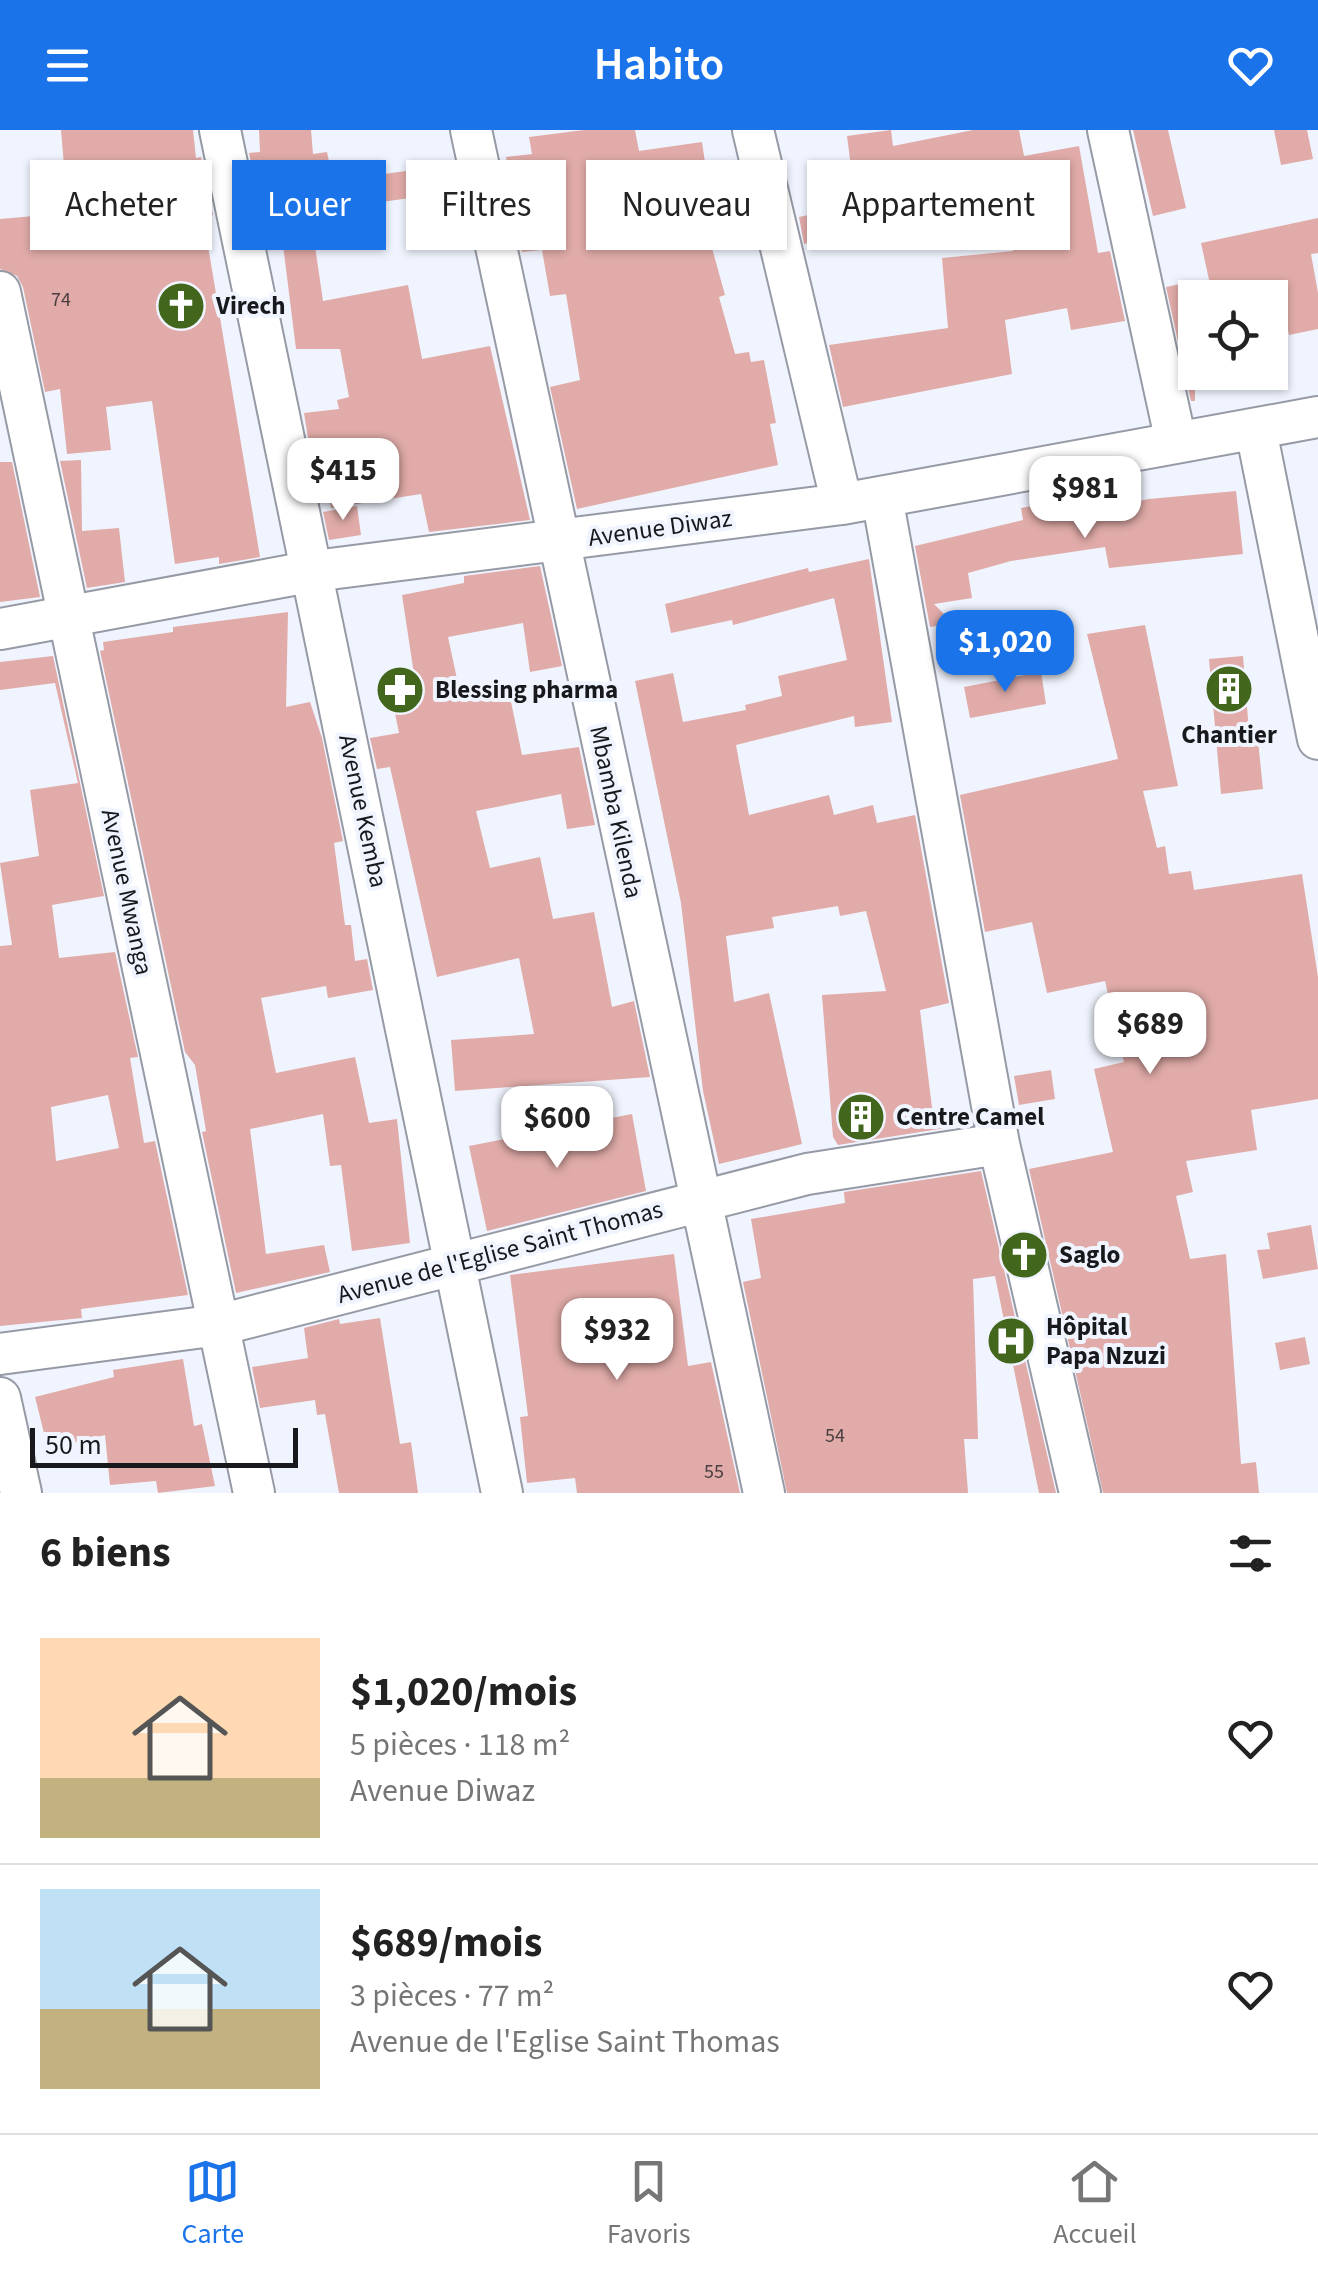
<!DOCTYPE html>
<html lang="fr">
<head>
<meta charset="utf-8">
<style>
	:root { --surface:#fff; --page:#f2f2f2; --text:#222; --muted:#767676; --line:#e0e0e0; --accent:#1a73e8 }
	body { margin:0; font-family:"Source Sans 3",sans-serif; background:var(--page); color:var(--text); height:100vh; display:flex; flex-direction:column; font-size:38px; white-space:nowrap }
	* { box-sizing:border-box; margin:0 }
	p { font-size:32px; color:var(--muted) }
	.icon { flex:none; width:55px; height:55px; fill:none; stroke:currentColor; stroke-width:2; stroke-linecap:round; stroke-linejoin:round }
	.map { position:relative; height:1363px; overflow:hidden }
	.drawer { display:flex; flex-direction:column; background:var(--surface); flex:1 }
	.drawer>* { flex:none }
	.top-card { position:absolute; left:30px; top:30px; width:1260px; height:90px; display:flex; gap:20px }
	.controls { position:absolute; left:1178px; top:150px; display:grid; gap:20px }
	.controls a { display:grid; place-items:center; width:110px; height:110px; border-radius:0px; background:var(--surface); box-shadow:0 2px 8px #0004; font-size:50px }
	.scale { position:absolute; left:30px; bottom:25px; width:268px; box-sizing:border-box; padding-left:10px; border:5px solid #18191d; border-top:0; font-size:28px; line-height:35px; white-space:nowrap; color:#18191d; -webkit-text-stroke:8px #f0f4fe; paint-order:stroke }
	.price { position:absolute; translate:-50% -85px; padding:0 22px; border-radius:20px; background:#fff; color:#222; font-size:32px; line-height:65px; filter:drop-shadow(0 2px 5px #0008) }
	.price::after { content:''; position:absolute; left:50%; top:60px; width:30px; height:22px; margin-left:-15px; background:inherit; clip-path:polygon(0 0,100% 0,50% 100%) }
	.price.selected { background:var(--accent); color:#fff }
	ul { padding:0; list-style:none }
	li { display:flex; align-items:center; gap:30px; height:250px; padding:0 40px }
	li+li { border-top:2px solid var(--line) }
	li span { display:grid; place-items:center; flex:none; width:280px; height:200px; border-radius:0px; color:#555 }
	li>.icon { margin-inline-start:auto }
	span .icon { width:120px; height:120px; fill:#fffc; stroke-width:1 }
	li b { font-size:42px }
	h2 { display:flex; justify-content:space-between; align-items:center; height:120px; padding:0 40px; font-size:42px }
	.chip { padding:0 35px; border-radius:0px; background:var(--surface); box-shadow:0 2px 8px #0004; font-size:35px; line-height:90px }
	.chip.selected { background:var(--accent); color:#fff }
	header { display:flex; justify-content:space-between; align-items:center; height:130px; padding:0 40px; background:var(--accent); color:#fff; font-size:45px; font-weight:600 }
	.tabs { display:flex; justify-content:space-around; align-items:center; height:140px; border-top:2px solid var(--line); background:var(--surface); font-size:28px; color:var(--muted) }
	.tabs a { display:grid; justify-items:center; gap:5px }
	.tabs .selected { color:var(--accent) }
	.map>svg:first-child { display:block }
	.building { fill:#e0aba8; fill-rule:evenodd }
	.lines { fill:none; stroke-linecap:round; stroke-linejoin:round }
	.minor-casing { stroke:#969aa4; stroke-width:44 }
	.minor { stroke:#fff; stroke-width:40 }
	.labels { text-anchor:middle; dominant-baseline:central; stroke-width:8; stroke-linejoin:round; paint-order:stroke }
	.number-label { font-size:20px; fill:#4a3e40 }
	.poi-label { font-size:25px; font-weight:bold; fill:#18191d; stroke:#f0f4fe; text-anchor:start }
	.street-label { font-size:25px; fill:#18191d; stroke:#f0f4fe }
</style>
</head>
<body>
<header><svg class="icon" aria-label="menu" viewBox="0 0 24 24"><path d="M4 6h16M4 12h16M4 18h16"/></svg>Habito<svg class="icon" aria-label="heart" viewBox="0 0 24 24"><path d="M12 20l-8-8c-3-5 5-10 8-4 3-6 11-1 8 4z"/></svg></header>
<div class="map">
<svg width="1318" height="1363" viewBox="0 0 1318 1363">
	<rect width="100%" height="100%" fill="#f0f4fe"/>
	<path class="building" d="M61,0H193L196,28L201,27L213,85L203,86L260,427L219,434V427L175,434L152,271L106,277L111,320L67,324L60,259L45,262L23,157L17,146L0,139V89L68,83Z
		M259,0H311L313,24L327,22L333,51L450,35L453,62L310,82L323,171L408,155L422,229L490,216L530,390L429,402L421,364L331,378L322,312L309,314L304,283L339,279L337,270L349,267L340,219H296L281,99L275,100L272,79L261,80L249,23L260,22Z
		M584,0H635L639,21L702,12L713,87L704,89L725,165L719,167L735,224L749,222L751,232L764,230L776,293L770,294L778,335L577,379L550,257L580,250L566,164L550,166L542,120L522,122L506,27L532,24L529,7Z
		M891,0L893,16L973,0H1019L1024,26L1079,16L1098,123L1110,121L1125,191L1071,200L1067,178L1005,190L1012,244L843,277L829,215L948,198L942,128L1013,121L1004,63L919,72L916,51L854,60L847,6Z
		M1133,0H1168L1186,78L1153,86Z
		M1274,0H1307L1313,29L1281,35Z
		M890,67L895,92L804,114L799,87Z
		M1318,88V123L1311,124L1318,163V199L1289,205L1282,168H1213L1201,113Z
		M1195,151V271H1191L1166,157Z
		M81,330L82,401L119,398L125,452L87,458L60,331Z
		M0,332H12L40,467L0,472Z
		M1236,361L1243,424L1109,438L1105,417L1011,431L968,443L972,468L934,474L953,493L930,497L915,416L1023,390L1021,378L1051,373L1053,388L1149,369Z
		M357,376L361,405L329,410L323,382Z
		M869,429L892,592L855,597L854,586L736,615L749,685L829,665L834,685L873,675L877,693L915,685L949,873L920,880L934,994L970,988L971,994L838,1015L833,1007L822,865L886,861L866,781L840,786L838,776L772,787L774,798L726,806L734,872L769,863L802,1014L719,1034L703,961L681,773L635,551L673,543L683,592L746,580L745,575L782,566L778,546L847,530L834,468L733,495L732,490L671,503L665,474L808,438L809,442Z
		M540,436L562,536L530,542L523,493L448,507L462,572L509,562L522,625L579,617L595,695L567,699L561,664L476,681L490,738L540,727L553,789L594,782L612,877L634,871L650,947L455,961L451,910L534,904L519,828L437,847L390,637L377,639L370,608L399,603L388,549L414,544L402,465L464,453V446Z
		M288,482L286,577L310,572L322,608L343,711L334,713L345,795H351L355,831L367,829L373,860L328,868L326,856L261,868L276,943L355,927L369,993L397,989L410,1113L352,1121L341,1035L330,1036L323,984L250,999L266,1124L324,1115L330,1142L236,1163L202,1002L206,1001L195,935L185,922L100,521L104,520L103,512L173,502V497Z
		M1145,495L1178,656L1143,661L1157,718L1165,716L1169,744L1191,741L1194,760L1302,744L1318,847V969L1251,980L1257,1020L1186,1031L1193,1062L1176,1066L1190,1129L1226,1124L1241,1334L1256,1332L1259,1363H1103L1029,1039L1113,1022L1094,939L1124,932L1105,851L1047,863L1032,792L985,802L960,665L1118,629L1087,504Z
		M53,526L104,766L52,775L59,828L115,822L138,927L130,928L144,1013L155,1011L188,1165L81,1179L82,1188L0,1196V816L12,815L0,733L39,726L30,660L78,653L55,553L0,560V532ZM108,965L119,1018L56,1031L51,977Z
		M1243,526L1249,602L1257,601L1263,659L1221,664L1209,529Z
		M1041,542L1046,574L970,588L964,557Z
		M1051,940L1055,969L1019,975L1014,946Z
		M632,984L646,1061L487,1101L469,1016Z
		M981,1041L1056,1363H1039L995,1146L973,1149L978,1309H964L968,1363H787L743,1152L761,1148L751,1089L845,1073L844,1062Z
		M1311,1095L1318,1139L1263,1149L1257,1120L1270,1119L1267,1103Z
		M674,1124L688,1236L711,1232L740,1363H577L575,1348L527,1353L520,1287L528,1286L510,1145Z
		M380,1188L400,1314L411,1312L418,1363H339L325,1284L317,1285L315,1270L260,1278L252,1237L308,1228L304,1198L339,1189L340,1194Z
		M1305,1207L1310,1234L1280,1240L1275,1213Z
		M183,1229L194,1296L202,1294L215,1356L158,1363L156,1351L110,1355L105,1305L48,1319L35,1267L114,1247L113,1240Z"/>
	<g class="lines">
		<g class="minor-casing">
			<path id="minor" d="M220,0L502,1363
				M471,0L764,1363
				M753,0L842,374
				M1108,0L1176,312
				M0,162L254,1363
				M1256,300L1318,609
				M882,367L999,1014L1080,1363
				M0,499L314,441L842,374L1318,287
				M0,1224L219,1195L807,1044L999,1014
				M0,1268L21,1363"/>
		</g>
		<use href="#minor" class="minor"/>
	</g>
	<defs>
		<g id="church-disc" transform="scale(2.5)"><circle r="9.5" fill="#43661d" stroke="#f0f4fe"/><path d="M-1.2-6h2.4v3.5h3.3v2.4h-3.3V6h-2.4V-.1h-3.3v-2.4h3.3Z" fill="#fff"/></g>
		<g id="building-disc" transform="scale(2.5)"><circle r="9.5" fill="#43661d" stroke="#f0f4fe"/><path d="M-4-6H4V6H1V3H-1V6H-4ZM-2.5-4.3h1.7v1.8h-1.7ZM.8-4.3h1.7v1.8H.8ZM-2.5-1h1.7V.8h-1.7ZM.8-1h1.7V.8H.8Z" fill="#fff"/></g>
		<g id="pharmacy-disc" transform="scale(2.5)"><circle r="9.5" fill="#43661d" stroke="#f0f4fe"/><path d="M-2-6h4v4h4v4h-4v4h-4v-4h-4v-4h4Z" fill="#fff"/></g>
		<g id="hospital-disc" transform="scale(2.5)"><circle r="9.5" fill="#43661d" stroke="#f0f4fe"/><path d="M-5-5h3v3.5h4V-5h3V5h-3V1.5h-4V5h-3Z" fill="#fff"/></g>
	</defs>
	<g fill-rule="evenodd">
		<use href="#church-disc" x="181" y="176"/>
		<use href="#building-disc" x="1229" y="559"/>
		<use href="#pharmacy-disc" x="400" y="560"/>
		<use href="#building-disc" x="861" y="987"/>
		<use href="#church-disc" x="1024" y="1125"/>
		<use href="#hospital-disc" x="1011" y="1211"/>
	</g>
	<g class="labels">
		<g class="number-label">
			<text x="61" y="170">74</text>
			<text x="835" y="1306">54</text>
			<text x="714" y="1342">55</text>
		</g>
		<g class="poi-label">
			<text x="216" y="176">Virech</text>
			<text x="435" y="560">Blessing pharma</text>
			<text x="1229" y="605" text-anchor="middle">Chantier</text>
			<text x="896" y="987">Centre Camel</text>
			<text x="1059" y="1125">Saglo</text>
			<text x="1046" y="1197">Hôpital<tspan x="1046" dy="29">Papa Nzuzi</tspan></text>
		</g>
		<g class="street-label">
			<text transform="translate(660 398) rotate(-8)">Avenue Diwaz</text>
			<text transform="translate(363 681) rotate(78)">Avenue Kemba</text>
			<text transform="translate(616 682) rotate(78)">Mbamba Kilenda</text>
			<text transform="translate(127 762) rotate(78)">Avenue Mwanga</text>
			<text transform="translate(500 1122) rotate(-15)">Avenue de l'Eglise Saint Thomas</text>
		</g>
	</g>
</svg>
<div class="controls">
<a><svg class="icon" aria-label="locate" viewBox="0 0 24 24"><circle cx="12" cy="12" r="6"/><path d="M12 2v4M12 18v4M2 12h4M18 12h4"/></svg></a>
</div>
<div class="scale">50 m</div>
<b class="price" style="left:343px;top:393px">$415</b>
<b class="price" style="left:1085px;top:411px">$981</b>
<b class="price selected" style="left:1005px;top:565px">$1,020</b>
<b class="price" style="left:1150px;top:947px">$689</b>
<b class="price" style="left:557px;top:1041px">$600</b>
<b class="price" style="left:617px;top:1253px">$932</b>
<div class="top-card">
<a class="chip">Acheter</a>
<a class="chip selected">Louer</a>
<a class="chip">Filtres</a>
<a class="chip">Nouveau</a>
<a class="chip">Appartement</a>
</div>
</div>
<section class="drawer">
<h2>6 biens<svg class="icon" aria-label="filters" viewBox="0 0 24 24"><path d="M4 7h16M4 17h16"/><circle cx="9" cy="7" r="2"/><circle cx="15" cy="17" r="2"/></svg></h2>
<ul>
<li><span style="background:linear-gradient(#ffd9b3 70%,#c2b280 0)"><svg class="icon" aria-label="home" viewBox="0 0 24 24"><path d="M3 11l9-7 9 7M6 9v11h12V9"/></svg></span><div><b>$1,020/mois</b><p>5 pièces · 118 m²</p><p>Avenue Diwaz</p></div><svg class="icon" aria-label="heart" viewBox="0 0 24 24"><path d="M12 20l-8-8c-3-5 5-10 8-4 3-6 11-1 8 4z"/></svg></li>
<li><span style="background:linear-gradient(#bfe0f5 60%,#c2b280 0)"><svg class="icon" aria-label="home" viewBox="0 0 24 24"><path d="M3 11l9-7 9 7M6 9v11h12V9"/></svg></span><div><b>$689/mois</b><p>3 pièces · 77 m²</p><p>Avenue de l'Eglise Saint Thomas</p></div><svg class="icon" aria-label="heart" viewBox="0 0 24 24"><path d="M12 20l-8-8c-3-5 5-10 8-4 3-6 11-1 8 4z"/></svg></li>
</ul>
</section>
<nav class="tabs">
<a class="selected"><svg class="icon" aria-label="map" viewBox="0 0 24 24"><path d="M3 6l6-2 6 2 6-2v14l-6 2-6-2-6 2zM9 4v14M15 6v14"/></svg>Carte</a>
<a><svg class="icon" aria-label="saved" viewBox="0 0 24 24"><path d="M7 4h10v16l-5-4-5 4z"/></svg>Favoris</a>
<a><svg class="icon" aria-label="home" viewBox="0 0 24 24"><path d="M3 11l9-7 9 7M6 9v11h12V9"/></svg>Accueil</a>
</nav>
</body>
</html>
